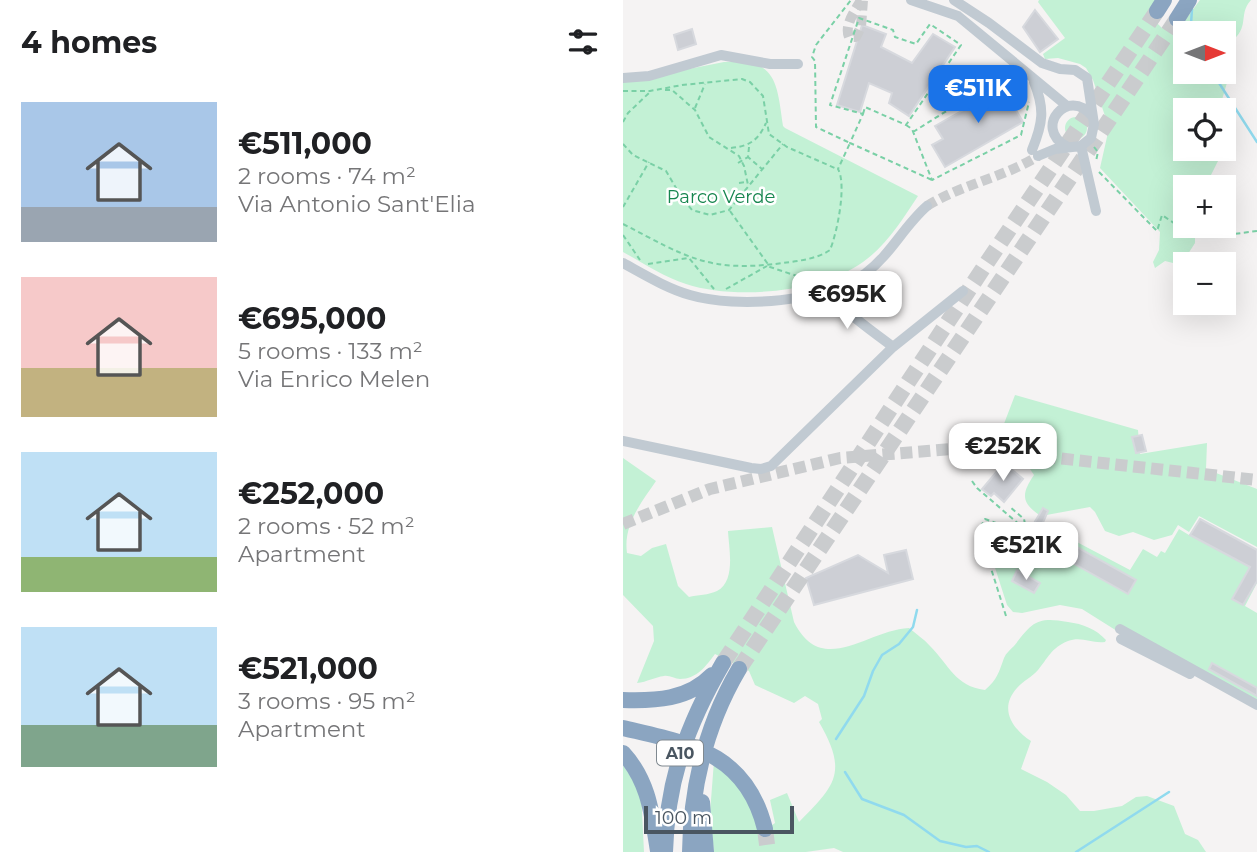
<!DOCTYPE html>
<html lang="en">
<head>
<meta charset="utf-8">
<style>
	:root { --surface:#fff; --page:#f6f6f6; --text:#202124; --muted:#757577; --accent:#1a73e8 }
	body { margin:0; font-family:Montserrat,sans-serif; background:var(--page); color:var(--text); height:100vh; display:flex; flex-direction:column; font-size:26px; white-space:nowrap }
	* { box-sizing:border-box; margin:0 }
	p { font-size:23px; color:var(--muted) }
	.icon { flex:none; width:38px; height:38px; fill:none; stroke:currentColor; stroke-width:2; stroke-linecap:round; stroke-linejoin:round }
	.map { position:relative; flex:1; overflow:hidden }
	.panel { display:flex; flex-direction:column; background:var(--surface); width:623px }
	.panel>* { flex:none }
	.needle { width:46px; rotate:90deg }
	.tools { position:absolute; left:550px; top:21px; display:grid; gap:14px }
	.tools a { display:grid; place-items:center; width:63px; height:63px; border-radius:0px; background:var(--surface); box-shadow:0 7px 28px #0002; font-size:35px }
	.scale { position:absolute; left:21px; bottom:18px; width:150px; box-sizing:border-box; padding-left:7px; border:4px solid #4a5661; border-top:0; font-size:19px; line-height:24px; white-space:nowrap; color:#4a5661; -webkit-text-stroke:5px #fff; paint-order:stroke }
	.price { position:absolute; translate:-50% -60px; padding:0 16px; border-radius:14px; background:#fff; color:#222; font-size:23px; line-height:46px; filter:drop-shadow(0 2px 4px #0008) }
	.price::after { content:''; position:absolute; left:50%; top:42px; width:21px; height:16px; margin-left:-10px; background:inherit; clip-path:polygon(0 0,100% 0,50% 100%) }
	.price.current { background:var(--accent); color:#fff }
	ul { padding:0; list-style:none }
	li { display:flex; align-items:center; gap:21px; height:175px; padding:0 21px }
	li span { display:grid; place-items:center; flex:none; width:196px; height:140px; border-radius:0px; color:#555 }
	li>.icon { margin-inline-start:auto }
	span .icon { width:84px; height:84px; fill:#fffc; stroke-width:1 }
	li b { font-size:30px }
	h2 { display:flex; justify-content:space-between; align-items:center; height:84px; padding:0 21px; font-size:30px }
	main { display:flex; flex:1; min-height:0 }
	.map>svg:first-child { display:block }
	.green { fill:#c3f1d5 }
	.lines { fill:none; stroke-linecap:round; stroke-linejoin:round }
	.stream { stroke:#90daee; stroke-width:2.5 }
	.building { fill:#cdcfd5; stroke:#d7d9de; stroke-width:2 }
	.minor-tunnel { stroke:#caccce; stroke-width:10; stroke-dasharray:10 5; stroke-linecap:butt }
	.major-tunnel { stroke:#caccce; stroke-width:12; stroke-dasharray:12 6; stroke-linecap:butt }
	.highway-tunnel { stroke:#caccce; stroke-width:16; stroke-dasharray:16 8; stroke-linecap:butt }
	.path { stroke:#7ad0a6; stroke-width:2; stroke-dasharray:5 3.5; stroke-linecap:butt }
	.minor { stroke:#c1cad2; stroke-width:10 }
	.highway { stroke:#8ba5c1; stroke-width:16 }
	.labels { text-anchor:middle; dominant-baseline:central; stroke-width:5; stroke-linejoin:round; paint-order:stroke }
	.shield { fill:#fff; stroke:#808990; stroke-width:2 }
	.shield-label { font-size:16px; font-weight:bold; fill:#4a5661 }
	.park-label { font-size:18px; fill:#17864f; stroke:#fff }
</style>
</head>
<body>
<main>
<section class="panel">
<h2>4 homes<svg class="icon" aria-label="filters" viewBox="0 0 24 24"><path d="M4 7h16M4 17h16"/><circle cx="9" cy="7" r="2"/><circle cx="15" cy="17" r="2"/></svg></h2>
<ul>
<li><span style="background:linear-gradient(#a9c7e8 75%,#9aa5b1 0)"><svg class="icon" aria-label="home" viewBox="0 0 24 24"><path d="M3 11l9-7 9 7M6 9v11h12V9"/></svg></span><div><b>€511,000</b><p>2 rooms · 74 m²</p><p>Via Antonio Sant'Elia</p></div></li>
<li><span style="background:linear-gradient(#f6c9c9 65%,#c2b280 0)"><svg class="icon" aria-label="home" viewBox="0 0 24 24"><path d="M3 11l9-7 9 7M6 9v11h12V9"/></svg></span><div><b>€695,000</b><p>5 rooms · 133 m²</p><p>Via Enrico Melen</p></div></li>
<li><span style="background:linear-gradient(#bfe0f5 75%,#8fb573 0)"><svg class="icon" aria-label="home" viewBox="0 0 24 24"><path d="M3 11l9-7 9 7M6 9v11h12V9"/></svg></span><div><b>€252,000</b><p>2 rooms · 52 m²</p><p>Apartment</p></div></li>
<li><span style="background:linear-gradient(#bfe0f5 70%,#7fa58c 0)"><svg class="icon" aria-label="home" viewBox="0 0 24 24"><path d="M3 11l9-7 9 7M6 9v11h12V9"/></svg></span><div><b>€521,000</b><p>3 rooms · 95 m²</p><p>Apartment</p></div></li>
</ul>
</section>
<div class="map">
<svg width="634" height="852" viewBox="0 0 634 852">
	<rect width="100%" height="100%" fill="#f5f3f3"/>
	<path class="green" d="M416,0H532L528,17L539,28L553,32L577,0H628C613,17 631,28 600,48V33H562V72H600V69L606,76L596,110H562V149H600V151L582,187H562V226H565L572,237V243L565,254L559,257L558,265L542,261L532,268L530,262L536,250L537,232L477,168L486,128L470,80L463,68L457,64L435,58L422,59L420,54L442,38L415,2Z
		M101,62C154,57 154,84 160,126L162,128L295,196C279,220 264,245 240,262C197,293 112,300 63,284C41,277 20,263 0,252V82Z
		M442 128a11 11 0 1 1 22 0a11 11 0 1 1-22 0Z
		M392,395L515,430L517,454L584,443L583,469L634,489V547L576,516L566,532L555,525L549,535L531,540L510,532L496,536L482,531L472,512L467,507L418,516C398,503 398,494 411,475L391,445L380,436L379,429Z
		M0,458L33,481C18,503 0,525 4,553L18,556L29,548L43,544L55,586L66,597C74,595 86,595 94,591C113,581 106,549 105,531L149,527L171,622C199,678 244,630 286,628C293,634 301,639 307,646C327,666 332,686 362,690C374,680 376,672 381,658C383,653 387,650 391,646C409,623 413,616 445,622C460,624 473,629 483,640L482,642C469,644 459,636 445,641C428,648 425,658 415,670C409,677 400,681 394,688C375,709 390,729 408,741L398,769L424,782L443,795L457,811H471L499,806L513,797L524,796L551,806L562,834L575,840L583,852H220L211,848L183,852H91L87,813L91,761L119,786L139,832L152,823L147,800L164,793L176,822C213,785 225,772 196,722L199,719L195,704L182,696L171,703L132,685L126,671L92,654C83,666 74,679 57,679C52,679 46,675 41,676C32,677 24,682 14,683L31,641L30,626L0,595Z
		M412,520L507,570L520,549L534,557L538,551L542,553L556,529L566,535L575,522L634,555V583L622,606L634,613V700L494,631L459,609L437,605L399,613L390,612L384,605L365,546L368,539L375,536L383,540L396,553Z
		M0,765L18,792L21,852H0Z"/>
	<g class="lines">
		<path class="stream" d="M569,9L568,24L571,33
			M589,72L634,142
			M213,739L241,696L250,671L259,655L276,644L290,627L294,610
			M222,772L239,799L281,815L317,841L343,847L354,846L366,852
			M453,852L546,792"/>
	</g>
	<path class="building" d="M412,10L435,39L417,52L400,27Z
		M239,25L263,34L258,47L289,63L310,34L332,47L286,116L266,103L269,93L246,83L237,112L214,105Z
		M69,29L73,44L55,50L51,35Z
		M388,83L401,105L393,110L400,122L322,167L309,145L320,139L312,126Z
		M519,435L523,451L513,453L509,437Z
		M381,463L400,479L381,502L371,493L368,496L359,489Z
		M420,508L425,511L418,527L513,580L505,594L403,537Z
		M577,519L634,550V581L620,605L609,599L627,567L567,535Z
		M283,550L290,579L191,605L183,578L235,555L265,573L261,555Z
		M394,570L417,583L411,593L389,581Z
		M589,663L634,688V696L586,669Z"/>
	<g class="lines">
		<path class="minor-tunnel" d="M238,0C232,11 221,25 226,37H233L238,27L240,0
			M304,206C339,184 380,178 415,156"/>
		<path class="major-tunnel" d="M0,524L87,489L217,458L342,448L634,480"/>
		<path class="highway-tunnel" d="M100,663L361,267L534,11
			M116,669L554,19
			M142,829L145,852"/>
		<path class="path" d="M324,67L357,90L388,73
			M393,78L403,91
			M42,90H49L72,110L86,137L116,156L121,166L125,185
			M0,91H27L59,85L119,79L127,82L140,96L146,134L164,147L214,169
			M72,108L82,84
			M240,114L242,107L283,125L338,45L307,24L293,44L272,37L270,30L236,18L207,105L240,114L227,143L309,180
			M0,122L5,113L27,92
			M283,125L289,129L309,180L398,135L406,102
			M290,132L357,90
			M0,144L10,155L43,171L59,198L69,210L87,215L106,210L160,144
			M126,147L125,157L140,170
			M471,147L475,152L473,161
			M108,148C126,146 135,141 143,123
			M115,163L125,157
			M476,172L534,231L539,215L564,232L595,236L634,231
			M116,183L123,182
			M0,207L26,162
			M107,211L147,267L192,282
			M0,224C64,257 85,273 160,263C175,261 194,259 207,250C214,233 224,185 215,169L227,143L193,127L192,61L189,57L193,45L228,0
			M0,235L17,260
			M25,264L66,258L91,289
			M103,289L144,266
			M349,481L354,488L398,526
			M383,616L366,562L361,553L357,528L362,519L376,524L399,527L402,524L401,519L386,506"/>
		<path class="minor" d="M288,0L335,16L444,106
			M331,0L366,23L419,63L437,69L452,70L464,78L471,124L468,138L458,146L432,149L415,156
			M0,78L26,76L98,55L147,64H175
			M443,146C410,128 445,86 469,116
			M458,146L473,211
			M409,150C420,123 422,109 411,82
			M0,263C22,275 43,288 67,295C114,309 203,302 243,273C268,254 281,226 304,206
			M206,290C222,314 247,329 270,347
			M0,441L128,468L138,469L148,466L270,347L340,291
			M497,629L634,705
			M498,639L567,674"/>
		<path class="highway" d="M534,11L541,0
			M554,19L566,0
			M0,700C32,701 65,700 89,675
			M0,728C67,744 123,752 142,829
			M0,753C26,781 29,815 35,851
			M79,802L83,852
			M42,852C44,780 64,725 100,663
			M67,852C68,787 83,725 116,669"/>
	</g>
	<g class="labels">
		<rect class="shield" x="34" y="740.5" width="46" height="25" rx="5"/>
		<g class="shield-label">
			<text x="57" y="753">A10</text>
		</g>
		<g class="park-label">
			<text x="98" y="197">Parco Verde</text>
		</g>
	</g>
</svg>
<div class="tools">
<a><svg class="needle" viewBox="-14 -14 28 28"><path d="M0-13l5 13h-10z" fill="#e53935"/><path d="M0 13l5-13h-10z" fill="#757577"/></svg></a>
<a><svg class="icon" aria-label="locate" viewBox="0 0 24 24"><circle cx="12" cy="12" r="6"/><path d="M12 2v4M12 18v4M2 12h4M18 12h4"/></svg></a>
<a>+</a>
<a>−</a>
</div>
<div class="scale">100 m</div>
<b class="price current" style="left:355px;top:125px">€511K</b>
<b class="price" style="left:224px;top:331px">€695K</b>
<b class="price" style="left:380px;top:483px">€252K</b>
<b class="price" style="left:403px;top:582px">€521K</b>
</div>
</main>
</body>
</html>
